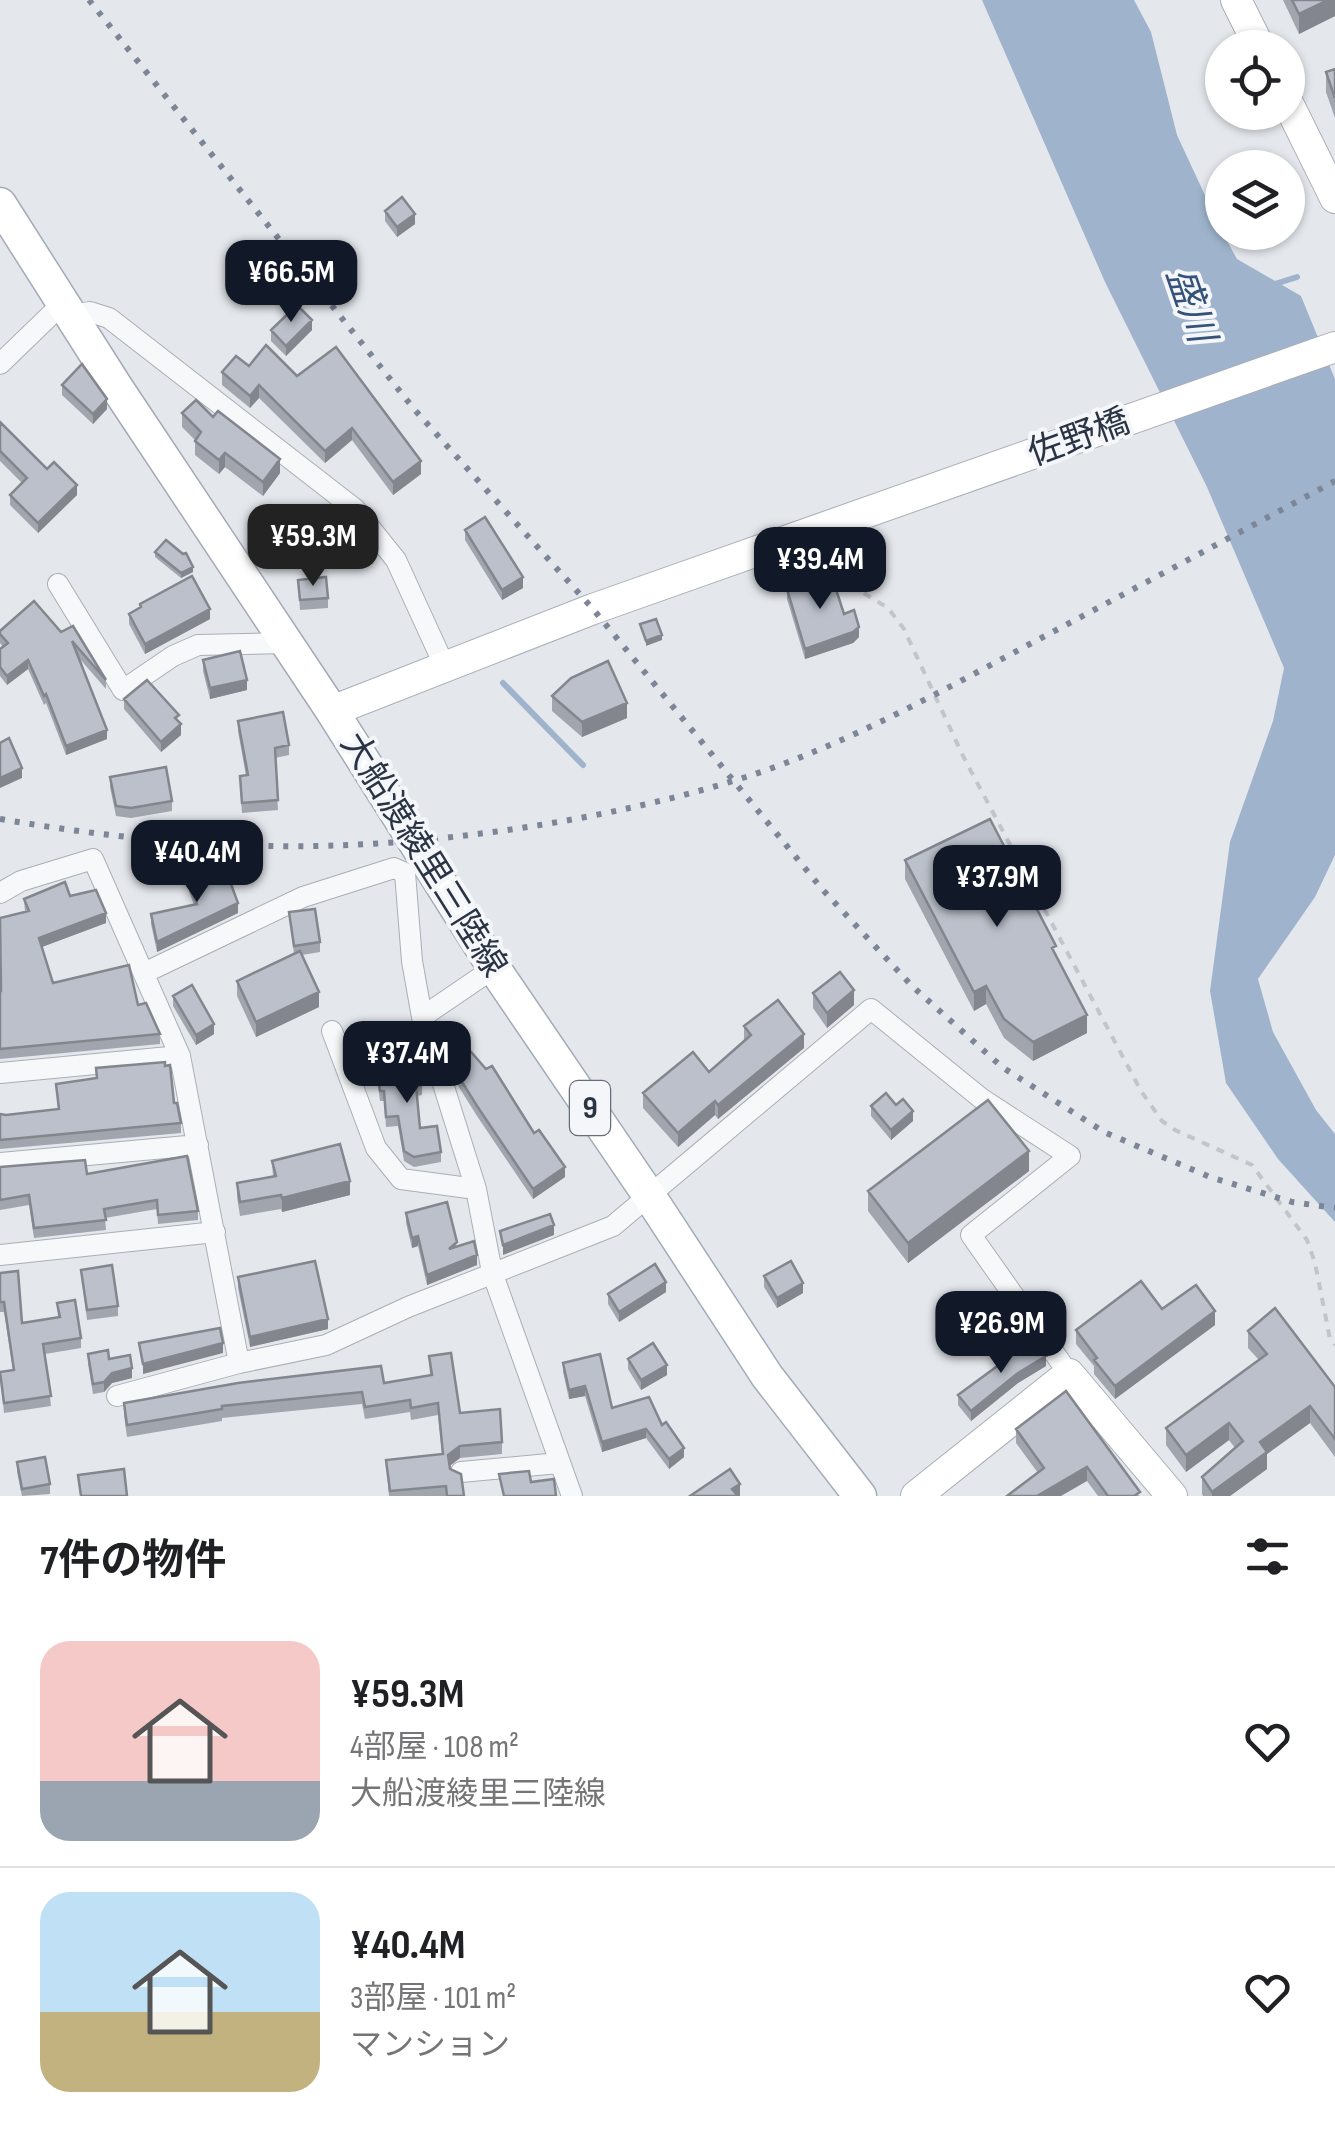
<!DOCTYPE html>
<html lang="ja">
<head>
<meta charset="utf-8">
<style>
	:root { --surface:#fff; --page:#f6f6f6; --text:#202124; --muted:#757577; --line:#e0e0e0; --accent:#111827 }
	body { margin:0; font-family:"Sofia Sans Condensed","Noto Sans JP",sans-serif; background:var(--page); color:var(--text); height:100vh; display:flex; flex-direction:column; font-size:38px; white-space:nowrap }
	* { box-sizing:border-box; margin:0 }
	p { font-size:32px; color:var(--muted) }
	.icon { flex:none; width:55px; height:55px; fill:none; stroke:currentColor; stroke-width:2; stroke-linecap:round; stroke-linejoin:round }
	.map { position:relative; height:1496px; overflow:hidden }
	.sheet { display:flex; flex-direction:column; background:var(--surface); flex:1 }
	.sheet>* { flex:none }
	.tools { position:absolute; left:1205px; top:30px; display:grid; gap:20px }
	.tools a { display:grid; place-items:center; width:100px; height:100px; border-radius:50%; background:var(--surface); box-shadow:0 2px 8px #0004; font-size:50px }
	.price { position:absolute; translate:-50% -85px; padding:0 22px; border-radius:20px; background:var(--accent); color:#fff; font-size:32px; line-height:65px; filter:drop-shadow(0 2px 5px #0008) }
	.price::after { content:''; position:absolute; left:50%; top:60px; width:30px; height:22px; margin-left:-15px; background:inherit; clip-path:polygon(0 0,100% 0,50% 100%) }
	.price.on { background:#222; color:#fff }
	ul { padding:0; list-style:none }
	li { display:flex; align-items:center; gap:30px; height:250px; padding:0 40px }
	li+li { border-top:2px solid var(--line) }
	li span { display:grid; place-items:center; flex:none; width:280px; height:200px; border-radius:30px; color:#555 }
	li>.icon { margin-inline-start:auto }
	span .icon { width:120px; height:120px; fill:#fffc; stroke-width:1 }
	li b { font-size:42px }
	h2 { display:flex; justify-content:space-between; align-items:center; height:120px; padding:0 40px; font-size:42px }
	.map>svg:first-child { display:block }
	.water { fill:#9fb4cc }
	.lines { fill:none; stroke-linecap:round; stroke-linejoin:round }
	.stream { stroke:#9fb4cc; stroke-width:6 }
	.street-casing { stroke:#a9aeb7; stroke-width:22 }
	.secondary-casing { stroke:#a9aeb7; stroke-width:32 }
	.primary-casing { stroke:#a3abb8; stroke-width:35 }
	.path { stroke:#c2c5cb; stroke-width:4; stroke-dasharray:8 8; stroke-linecap:butt }
	.street { stroke:#f7f8fa; stroke-width:20 }
	.secondary { stroke:#fff; stroke-width:30 }
	.primary { stroke:#fff; stroke-width:32 }
	.rail { stroke:#7d8696; stroke-width:6; stroke-dasharray:5 10; stroke-linecap:butt }
	.wall { fill:#a1a5ae }
	.shaded-wall { fill:#83868d }
	.building { fill:#bbc0ca; stroke:#83868d; stroke-width:2.5 }
	.labels { text-anchor:middle; dominant-baseline:central; stroke-width:8; stroke-linejoin:round; paint-order:stroke }
	.shield { fill:#f4f6f9; stroke:#676e7b; stroke-width:2.5 }
	.shield-label { font-size:32px; font-weight:bold; fill:#2b3445 }
	.street-label { font-size:35px; fill:#2b3445; stroke:#f4f6f9 }
	.water-label { font-size:38px; font-style:italic; fill:#34527a; stroke:#f4f6f9 }
</style>
</head>
<body>
<div class="map">
<svg width="1335" height="1496" viewBox="0 0 1335 1496">
	<rect width="100%" height="100%" fill="#e4e7ec"/>
	<path class="water" d="M982,0H1134L1151,32L1177,135L1222,232L1237,259L1301,296L1335,379V855L1315,897L1258,979L1273,1032L1316,1110L1335,1134V1222L1278,1159L1226,1083L1210,991L1230,842L1273,721L1284,668L1207,487L1105,282Z"/>
	<g class="lines">
		<path class="stream" d="M1275,284L1297,277
			M503,683L583,765"/>
		<g class="street-casing">
			<path id="street" d="M71,315L90,312L109,318L355,509L396,560L445,667
				M0,364L63,303
				M58,584L123,690L173,656L198,645L287,643
				M0,893L21,881L93,859L180,1056L239,1363L326,1345L408,1307L613,1226L871,1009L982,1099L1070,1156L971,1235L1069,1374
				M494,968L422,1017L476,1189L492,1272L572,1496
				M144,973L303,897L394,868L405,873L412,961L422,1017
				M332,1031L376,1148L401,1179L476,1189
				M0,1073L180,1056
				M0,1163L198,1145
				M0,1255L215,1232
				M117,1396L239,1363
				M461,1472L559,1463"/>
		</g>
		<g class="secondary-casing">
			<path id="secondary" d="M1236,0L1260,48
				M1288,103L1335,198
				M332,711L593,609L1335,347
				M916,1496L1069,1374L1172,1496"/>
		</g>
		<g class="primary-casing">
			<path id="primary" d="M0,204L117,388L332,711L494,968L650,1197L767,1376L860,1496"/>
		</g>
		<path class="path" d="M811,558L816,564L888,608L904,629L964,758L1141,1091L1162,1121L1175,1130L1252,1165L1307,1240L1315,1263L1330,1339L1335,1345"/>
		<use href="#street" class="street"/>
		<use href="#secondary" class="secondary"/>
		<use href="#primary" class="primary"/>
		<path class="rail" d="M89,0L414,409L593,609L822,889L912,986L1002,1067L1104,1132L1210,1177L1292,1202L1335,1208
			M0,819C88,834 181,845 271,846C421,849 613,821 755,774C850,742 940,692 1028,645C1130,591 1233,536 1335,481"/>
	</g>
	<path class="wall" d="M1283,0H1335V16L1299,34Z
		M1335,69V118L1326,92V72Z
		M385,211L415,224L397,237L385,221Z
		M271,330H312L286,356L271,341Z
		M249,366L297,376L421,474L393,495L352,440L325,463L259,398L250,408L222,385V372Z
		M62,385L107,409L93,424L62,395Z
		M182,413L213,417L280,473L263,496L225,467L219,474L195,455V440L182,427Z
		M0,422L47,469L77,495L38,533L10,505V495L22,483L0,461Z
		M465,530L523,588L502,600L465,540Z
		M155,552L193,572L181,578L155,557Z
		M298,580L328,598V608L300,610Z
		M787,589L844,614L859,637L853,643L805,659L787,599Z
		M140,604L210,619L145,654L129,624V614L140,608Z
		M73,626L106,680V689L79,658L107,739L66,755L46,703L44,705L28,669L7,685L0,676V649L3,647L0,643V631L61,632Z
		M203,660L247,690L210,699L203,671Z
		M552,696L627,718L582,737L552,711Z
		M124,699L181,735L161,752L124,709Z
		M238,721L289,745V755L275,758L278,810L242,813L240,786L246,776L238,731Z
		M110,777L172,801V811L131,818L116,816L110,787Z
		M905,860L1056,955L1087,1033L1033,1061L1004,1038L986,1004L974,1011L905,879Z
		M189,881L238,913L157,952L151,924V914L194,905L189,891Z
		M70,896L106,923L42,947L53,983L138,1005L160,1034V1044L0,1059V918L25,912L24,899Z
		M289,912L320,942V952L302,955L319,1007L256,1037L237,996V981L294,954Z
		M813,993L854,1005L827,1028L813,1008Z
		M173,996L214,1034L196,1045L173,1006Z
		M744,1026L804,1048L718,1119L715,1115L678,1147L643,1108V1093L709,1072L744,1040Z
		M452,1056L486,1069L565,1177L533,1199L477,1116L457,1084L452,1066Z
		M376,1065L422,1085V1095L417,1096L420,1128L441,1152V1162L414,1167L404,1161L398,1126L386,1127L384,1101H380Z
		M96,1068L174,1103L181,1123V1133L0,1149V1114L6,1115L58,1109L56,1084L96,1078Z
		M896,1105L913,1121L891,1140L871,1116V1106Z
		M272,1161L350,1195L282,1212L281,1209L240,1216L237,1197V1183L273,1177Z
		M0,1167L87,1174L198,1211V1220L158,1224L157,1209L105,1218L106,1230L34,1238L29,1205L0,1210Z
		M1029,1171L908,1263L868,1211V1191Z
		M406,1213L457,1246L477,1265L427,1285L418,1246L412,1248L406,1223Z
		M81,1270L118,1306V1316L87,1320Z
		M0,1273L22,1323L58,1317L57,1303L81,1338V1348L45,1354L51,1406L4,1413L0,1372L13,1370L4,1312H0Z
		M764,1276L803,1293L777,1308L764,1287Z
		M238,1277L328,1329L250,1347L238,1288Z
		M666,1292L619,1322L608,1304V1294Z
		M1162,1309L1215,1325L1115,1399L1094,1374V1366L1076,1344V1330Z
		M1248,1331L1335,1387V1457L1310,1423L1267,1454V1469L1230,1496H1203L1202,1494V1477L1235,1448L1229,1440L1186,1472L1166,1445V1428L1259,1360L1248,1348Z
		M88,1354L109,1359L132,1378L112,1383L104,1392L93,1394L88,1364Z
		M429,1356L460,1413L502,1442V1454L460,1458L450,1466L464,1496H389L386,1460L442,1454L438,1415L411,1420L410,1412L365,1419L362,1404L222,1418V1421L127,1437L124,1415V1403L384,1383L430,1376Z
		M628,1359L667,1375L641,1390L628,1369Z
		M563,1363L612,1408L662,1425L684,1457L669,1469L646,1438L602,1452L585,1396L569,1399L563,1372Z
		M1046,1366L1018,1383L971,1421L958,1405V1395Z
		M1016,1429L1140,1496H1098L1087,1481L1038,1473L1016,1443Z
		M17,1462L50,1484V1494L22,1496L17,1472Z"/>
	<path class="shaded-wall" d="M1328,0H1335V16L1299,34V14Z
		M415,214V224L397,237V227Z
		M312,320V330L286,356V346Z
		M259,385V398L250,408V396Z
		M107,399V409L93,424V414Z
		M352,428V440L325,463V451Z
		M225,453V467L219,474V460Z
		M280,459V473L263,496V482Z
		M421,461V474L393,495V482Z
		M77,485V495L38,533V523Z
		M193,567V572L181,578V573Z
		M523,577V588L502,600V590Z
		M210,609V619L145,654V644Z
		M859,627V637L853,643L805,659V649Z
		M662,635V640L646,646V641Z
		M28,660V669L7,685V676Z
		M247,680V690L210,699V688Z
		M627,703V718L582,737V722Z
		M181,724V735L161,752V742Z
		M107,730V739L66,755V746Z
		M22,768V778L0,788V778Z
		M238,903V913L157,952V942Z
		M106,913V923L39,948V938Z
		M986,986V1004L974,1011V992Z
		M854,990V1005L827,1028V1013Z
		M319,992V1007L256,1037V1022Z
		M1087,1015V1033L1033,1061V1042Z
		M214,1024V1034L196,1045V1035Z
		M804,1034V1048L718,1119V1105Z
		M715,1101V1115L678,1147V1133Z
		M913,1111V1121L891,1140V1130Z
		M1029,1151V1171L908,1263V1243Z
		M565,1167V1177L533,1199V1189Z
		M350,1181V1195L282,1212V1198Z
		M554,1225V1235L503,1255V1245Z
		M418,1236V1246L412,1248V1238Z
		M477,1255V1265L427,1285V1275Z
		M666,1282V1292L619,1322V1312Z
		M803,1283V1293L777,1308V1298Z
		M1215,1311V1325L1115,1399V1386Z
		M328,1319V1329L250,1347V1337Z
		M223,1343V1353L143,1374V1364Z
		M1046,1356V1366L1018,1383L971,1421V1411L1018,1373Z
		M667,1365V1375L641,1390V1380Z
		M132,1368V1378L112,1383L104,1392V1382L112,1373Z
		M585,1386V1396L569,1399V1390Z
		M1310,1406V1423L1267,1454V1469L1230,1496H1212V1492L1260,1442Z
		M1229,1423V1440L1186,1472V1455Z
		M646,1429V1438L602,1452V1442Z
		M460,1446V1458L448,1467V1455Z
		M684,1448V1457L669,1469V1459Z
		M1087,1467V1481L1061,1496H1037Z
		M740,1484V1496H732V1489Z"/>
	<path class="building" d="M1292,0H1328L1299,14Z
		M1335,69V98L1326,72Z
		M402,197L415,214L397,227L385,211Z
		M297,305L312,320L286,346L271,330Z
		M266,345L297,376L336,347L421,461L393,482L352,428L325,451L259,385L250,396L222,372L236,356L249,366Z
		M82,364L107,399L93,414L62,385Z
		M196,400L213,417L218,411L280,459L263,482L225,453L219,460L195,441L201,432L182,413Z
		M0,422L47,469L54,462L77,485L38,523L10,495L27,478L0,451Z
		M485,517L523,577L502,590L465,530Z
		M166,540L183,554L186,553L193,567L181,573L155,552Z
		M831,574L844,614L854,610L859,627L853,632L805,649L787,589Z
		M192,576L210,609L145,644L129,614L141,607L140,604Z
		M326,577L328,598L300,600L298,580Z
		M34,601L61,632L73,626L106,680L72,641L107,730L66,746L46,694L44,696L28,660L7,676L0,667V649L8,643L0,634V631Z
		M656,619L662,635L646,641L640,624Z
		M240,651L247,680L210,688L203,660Z
		M608,661L627,703L582,722L552,696L571,678Z
		M147,680L179,715L175,718L181,724L161,742L124,699Z
		M283,712L289,745L275,748L278,800L242,803L240,776L248,775L238,721Z
		M9,738L22,768L0,778V743Z
		M166,767L172,801L131,808L116,806L110,777Z
		M990,819L1056,946L1052,948L1087,1015L1033,1042L1004,1019L986,986L974,992L905,860Z
		M225,868L238,903L157,942L151,914L197,904L189,881Z
		M65,882L70,896L96,890L106,913L39,938L53,983L129,965L138,1005L146,1003L160,1034L0,1049V991H1L0,918L29,911L24,899Z
		M315,909L320,942L294,946L289,912Z
		M300,951L319,992L256,1022L237,981Z
		M840,972L854,990L827,1013L813,993Z
		M192,985L214,1024L196,1035L173,996Z
		M778,1000L804,1034L718,1105L715,1101L678,1133L643,1093L693,1052L709,1072L751,1035L744,1026Z
		M465,1045L486,1069L492,1066L534,1133L539,1130L565,1167L533,1189L477,1106L457,1074L452,1056Z
		M418,1058L422,1085L416,1086L420,1128L437,1126L441,1152L414,1157L404,1151L398,1116L386,1117L384,1091H380L376,1065Z
		M165,1062V1066L170,1065L174,1103H177L181,1123L0,1140V1114L6,1115L59,1109L56,1084L97,1078L96,1068Z
		M886,1093L896,1105L903,1099L913,1111L891,1130L871,1106Z
		M988,1100L1029,1151L908,1243L868,1191Z
		M340,1144L350,1181L282,1198L281,1195L240,1202L237,1183L276,1176L272,1161Z
		M187,1156L198,1211L158,1215L157,1200L104,1209L106,1220L34,1228L29,1195L0,1200V1167L85,1160L87,1174Z
		M447,1202L457,1242L449,1249L474,1241L477,1255L427,1275L418,1236L412,1238L406,1213Z
		M550,1214L554,1225L503,1245L500,1231Z
		M315,1261L328,1319L250,1337L238,1277Z
		M791,1261L803,1283L777,1298L764,1276Z
		M655,1264L666,1282L619,1312L608,1294Z
		M112,1265L118,1306L87,1310L81,1270Z
		M18,1271L22,1323L60,1317L57,1303L75,1300L81,1338L43,1344L51,1396L4,1403L0,1372L14,1370L4,1302H0V1273Z
		M1141,1281L1162,1309L1196,1285L1215,1311L1115,1386L1094,1360L1097,1358L1076,1330Z
		M1275,1308L1335,1387V1439L1310,1406L1260,1442L1267,1452L1212,1492L1202,1477L1243,1441L1229,1423L1186,1455L1166,1428L1267,1354L1248,1331Z
		M220,1328L223,1343L143,1364L139,1343Z
		M1030,1342L1046,1356L1018,1373L971,1411L958,1395Z
		M653,1343L667,1365L641,1380L628,1359Z
		M108,1350L109,1359L130,1355L132,1368L112,1373L104,1382L93,1384L88,1354Z
		M451,1353L460,1413L500,1409L502,1442L460,1446L448,1455L450,1469L461,1474L464,1496H447L446,1486L390,1491L386,1460L443,1454L438,1403L411,1408L410,1400L365,1407L362,1392L222,1406V1409L127,1425L124,1403L238,1383L381,1366L384,1383L432,1375L429,1356Z
		M600,1354L612,1408L649,1397L662,1425L666,1422L684,1448L669,1459L646,1429L602,1442L585,1386L569,1390L563,1363Z
		M1066,1391L1140,1492L1134,1496H1108L1087,1467L1037,1496H1007L1044,1468L1016,1429Z
		M45,1457L50,1484L22,1489L17,1462Z
		M124,1469L127,1496H81L78,1475Z
		M730,1469L740,1484L732,1489L738,1496H690Z
		M529,1471L531,1482L554,1479L556,1496H504L499,1474Z"/>
	<g class="labels">
		<rect class="shield" x="570" y="1081" width="40" height="54" rx="8"/>
		<g class="shield-label">
			<text x="590" y="1108">9</text>
		</g>
		<g class="street-label">
			<text transform="translate(1079 438) rotate(-20)">佐野橋</text>
			<text transform="translate(423 855) rotate(58)">大船渡綾里三陸線</text>
		</g>
		<g class="water-label">
			<text transform="translate(1190 305) rotate(71)">盛川</text>
		</g>
	</g>
</svg>
<div class="tools">
<a><svg class="icon" aria-label="locate" viewBox="0 0 24 24"><circle cx="12" cy="12" r="6"/><path d="M12 2v4M12 18v4M2 12h4M18 12h4"/></svg></a>
<a><svg class="icon" aria-label="layers" viewBox="0 0 24 24"><path d="M12 4l9 5-9 5-9-5zM3 14l9 5 9-5"/></svg></a>
</div>
<b class="price" style="left:291px;top:325px">¥66.5M</b>
<b class="price on" style="left:313px;top:589px">¥59.3M</b>
<b class="price" style="left:820px;top:612px">¥39.4M</b>
<b class="price" style="left:197px;top:905px">¥40.4M</b>
<b class="price" style="left:997px;top:930px">¥37.9M</b>
<b class="price" style="left:407px;top:1106px">¥37.4M</b>
<b class="price" style="left:1001px;top:1376px">¥26.9M</b>
</div>
<section class="sheet">
<h2>7件の物件<svg class="icon" aria-label="filters" viewBox="0 0 24 24"><path d="M4 7h16M4 17h16"/><circle cx="9" cy="7" r="2"/><circle cx="15" cy="17" r="2"/></svg></h2>
<ul>
<li><span style="background:linear-gradient(#f6c9c9 70%,#9aa5b1 0)"><svg class="icon" aria-label="home" viewBox="0 0 24 24"><path d="M3 11l9-7 9 7M6 9v11h12V9"/></svg></span><div><b>¥59.3M</b><p>4部屋 · 108 m²</p><p>大船渡綾里三陸線</p></div><svg class="icon" aria-label="heart" viewBox="0 0 24 24"><path d="M12 20l-8-8c-3-5 5-10 8-4 3-6 11-1 8 4z"/></svg></li>
<li><span style="background:linear-gradient(#bfe0f5 60%,#c2b280 0)"><svg class="icon" aria-label="home" viewBox="0 0 24 24"><path d="M3 11l9-7 9 7M6 9v11h12V9"/></svg></span><div><b>¥40.4M</b><p>3部屋 · 101 m²</p><p>マンション</p></div><svg class="icon" aria-label="heart" viewBox="0 0 24 24"><path d="M12 20l-8-8c-3-5 5-10 8-4 3-6 11-1 8 4z"/></svg></li>
</ul>
</section>
</body>
</html>
